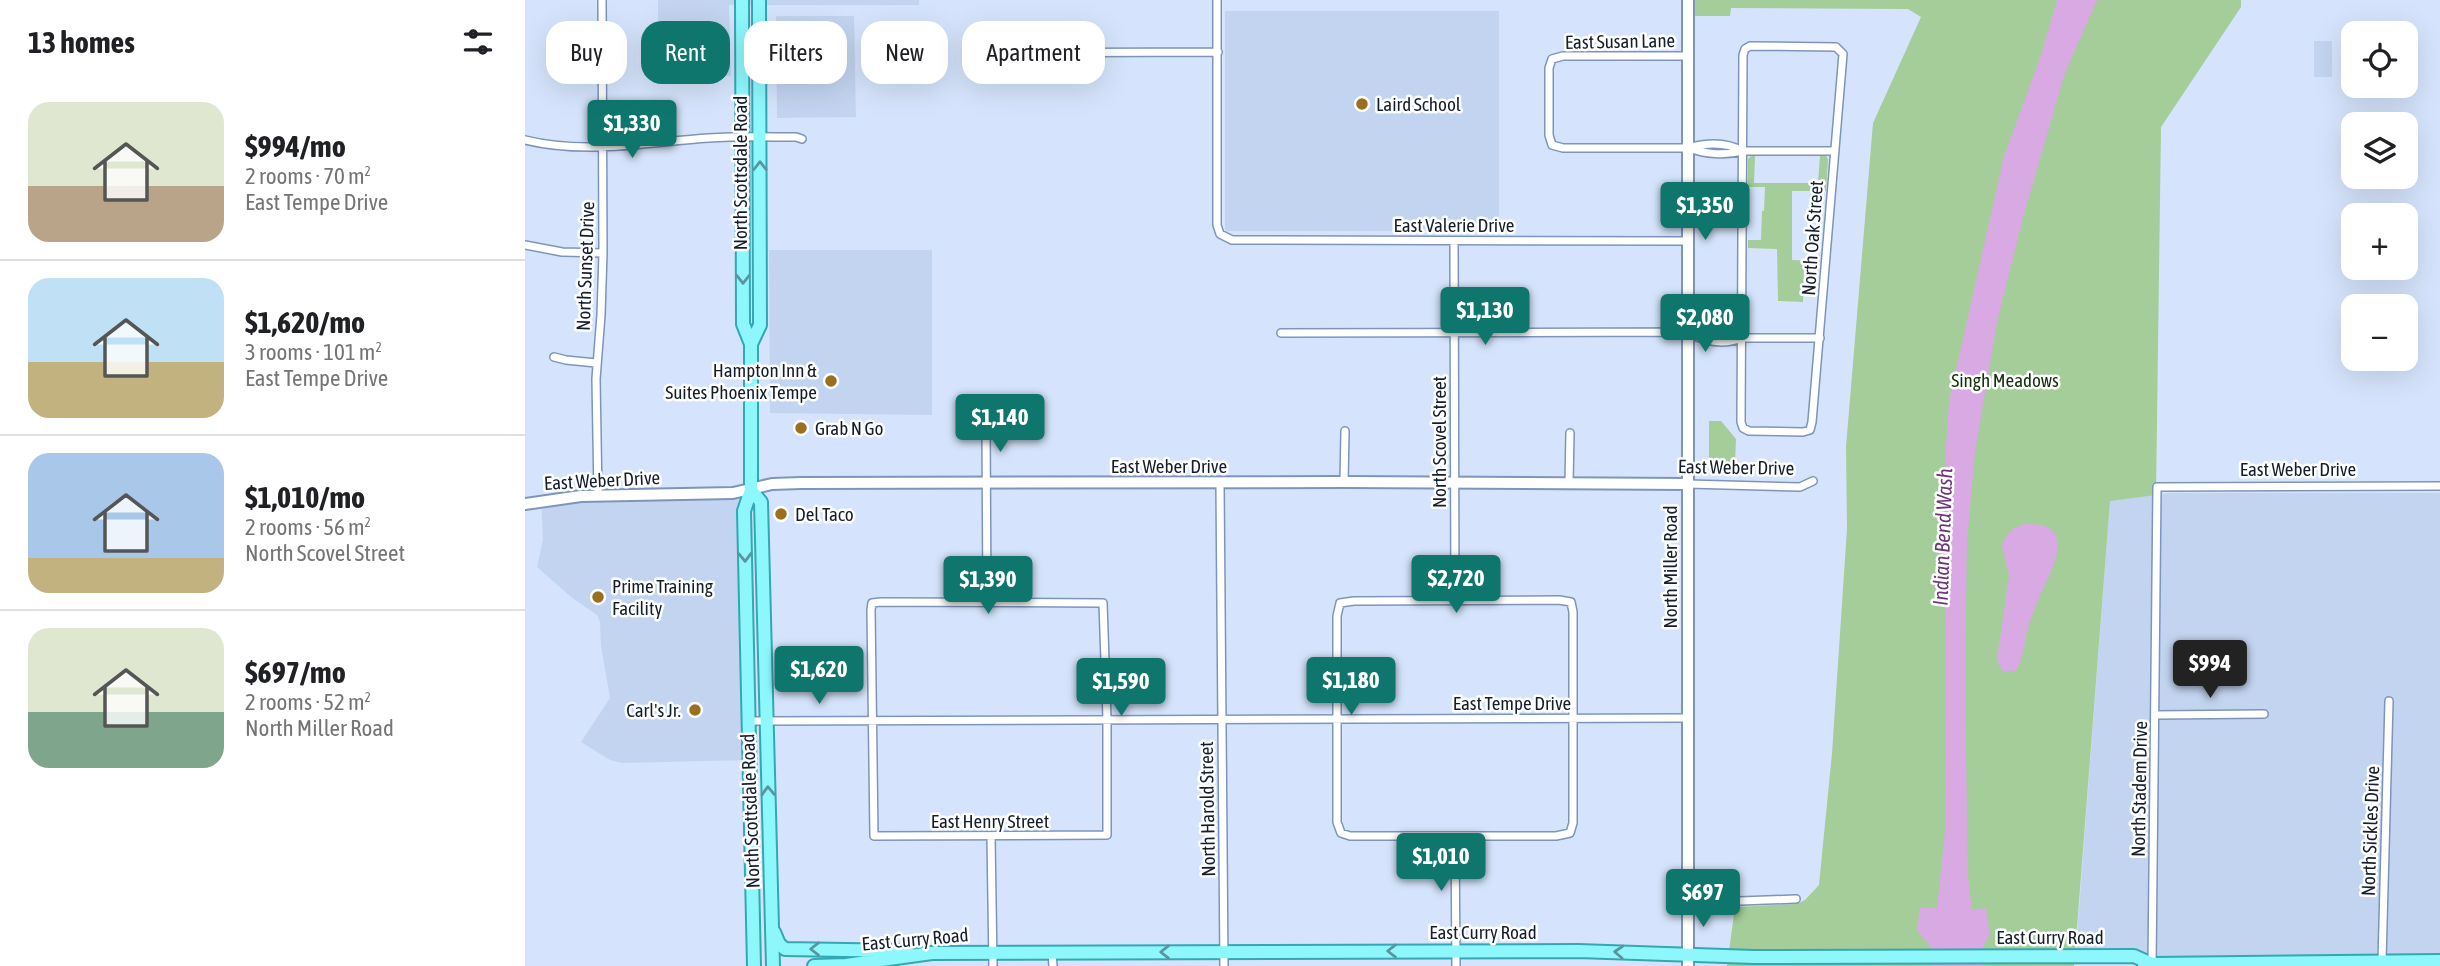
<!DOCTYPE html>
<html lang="en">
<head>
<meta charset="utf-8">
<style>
	:root { --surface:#fff; --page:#f2f2f2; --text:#202124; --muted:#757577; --line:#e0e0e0; --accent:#0f766e }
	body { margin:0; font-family:"Asap Condensed",sans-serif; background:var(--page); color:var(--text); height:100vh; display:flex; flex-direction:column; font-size:26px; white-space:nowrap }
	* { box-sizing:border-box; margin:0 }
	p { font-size:23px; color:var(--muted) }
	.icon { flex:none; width:38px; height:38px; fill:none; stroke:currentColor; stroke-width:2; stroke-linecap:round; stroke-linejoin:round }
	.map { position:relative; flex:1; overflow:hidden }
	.details { display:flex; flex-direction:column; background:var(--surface); width:525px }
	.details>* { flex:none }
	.hud { position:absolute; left:21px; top:21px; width:665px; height:63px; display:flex; gap:14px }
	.controls { position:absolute; left:1816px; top:21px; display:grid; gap:14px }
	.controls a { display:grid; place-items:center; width:77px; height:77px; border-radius:14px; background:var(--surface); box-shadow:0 7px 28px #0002; font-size:35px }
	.price { position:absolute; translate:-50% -60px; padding:0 16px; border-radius:7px; background:var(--accent); color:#fff; font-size:23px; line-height:46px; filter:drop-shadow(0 2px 4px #0008) }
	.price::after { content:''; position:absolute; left:50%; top:42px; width:21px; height:16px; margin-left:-10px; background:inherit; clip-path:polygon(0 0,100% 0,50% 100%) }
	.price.current { background:#222; color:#fff }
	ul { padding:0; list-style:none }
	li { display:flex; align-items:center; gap:21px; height:175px; padding:0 28px }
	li+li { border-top:2px solid var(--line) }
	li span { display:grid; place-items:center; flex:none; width:196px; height:140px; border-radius:21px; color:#555 }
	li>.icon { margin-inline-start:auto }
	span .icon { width:84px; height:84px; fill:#fffc; stroke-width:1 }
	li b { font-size:30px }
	h2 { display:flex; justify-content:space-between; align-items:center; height:84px; padding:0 28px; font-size:30px }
	.chip { padding:0 24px; border-radius:21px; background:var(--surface); box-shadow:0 7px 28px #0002; font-size:24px; line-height:63px }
	.chip.current { background:var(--accent); color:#fff }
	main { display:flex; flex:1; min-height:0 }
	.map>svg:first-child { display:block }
	.built { fill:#c3d4f0 }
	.green { fill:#a4cd9a }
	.water { fill:#d8a9e3 }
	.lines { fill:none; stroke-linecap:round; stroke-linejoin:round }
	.street-casing { stroke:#7e95ba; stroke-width:10 }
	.secondary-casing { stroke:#7e95ba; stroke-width:14 }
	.primary-casing { stroke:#32a8b2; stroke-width:16 }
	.street { stroke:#fff; stroke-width:7 }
	.secondary { stroke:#fff; stroke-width:10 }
	.primary { stroke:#8ef7fc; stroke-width:12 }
	.oneway { stroke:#58959e }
	.poi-dot { fill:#9a701e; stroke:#fff; stroke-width:2.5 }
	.labels { text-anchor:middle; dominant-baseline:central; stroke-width:5; stroke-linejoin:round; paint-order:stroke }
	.street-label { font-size:19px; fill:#151e2c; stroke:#fff }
	.poi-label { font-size:19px; fill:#151e2c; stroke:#fff; text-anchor:start }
	.park-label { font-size:19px; fill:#13320b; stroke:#fff }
	.water-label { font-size:21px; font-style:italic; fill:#6d357a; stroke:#fff }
</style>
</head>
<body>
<main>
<section class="details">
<h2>13 homes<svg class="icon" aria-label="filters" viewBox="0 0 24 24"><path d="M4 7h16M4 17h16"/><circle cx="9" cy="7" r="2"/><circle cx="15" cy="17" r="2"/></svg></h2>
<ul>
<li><span style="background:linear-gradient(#dfe7d0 60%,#b9a48a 0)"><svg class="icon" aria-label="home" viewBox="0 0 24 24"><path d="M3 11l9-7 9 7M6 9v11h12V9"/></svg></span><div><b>$994/mo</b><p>2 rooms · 70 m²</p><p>East Tempe Drive</p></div></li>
<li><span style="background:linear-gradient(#bfe0f5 60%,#c2b280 0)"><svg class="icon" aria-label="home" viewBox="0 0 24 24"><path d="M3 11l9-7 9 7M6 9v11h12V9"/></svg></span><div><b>$1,620/mo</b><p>3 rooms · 101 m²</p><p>East Tempe Drive</p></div></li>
<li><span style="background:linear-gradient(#a9c7e8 75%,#c2b280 0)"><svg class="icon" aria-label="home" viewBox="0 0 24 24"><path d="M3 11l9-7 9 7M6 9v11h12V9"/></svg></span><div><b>$1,010/mo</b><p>2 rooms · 56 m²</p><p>North Scovel Street</p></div></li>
<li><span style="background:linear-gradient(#dfe7d0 60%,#7fa58c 0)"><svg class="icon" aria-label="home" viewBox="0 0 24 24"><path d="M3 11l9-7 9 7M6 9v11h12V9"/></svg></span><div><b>$697/mo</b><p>2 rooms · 52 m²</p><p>North Miller Road</p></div></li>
</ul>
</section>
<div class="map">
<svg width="1915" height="966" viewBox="0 0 1915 966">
	<rect width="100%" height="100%" fill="#d5e4fc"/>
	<path class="built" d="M133,0H394V5H204L206,76L133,74Z
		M700,11H974V231H702L700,229Z
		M251,16H329L331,117L252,118Z
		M1789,41H1807V77H1789Z
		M244,250H407V415L245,413Z
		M226,490L219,511L224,760L97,763L85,760L56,742L85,698L76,646L75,622L72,615L46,597L12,567L18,540L16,501Z
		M1644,493H1915V954L1550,963L1585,500Z"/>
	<path class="green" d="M1163,0H1716V7L1636,127L1631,495L1585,501L1549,966H1202L1210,907L1272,904L1280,900L1294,885L1307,753L1322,529L1321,447L1348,123L1396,17L1383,9L1206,8L1205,16H1163Z
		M1226,156H1230L1229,183H1293L1295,156H1301L1303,159L1301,191H1267V260L1290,261V255H1295L1294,267H1279L1278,302L1253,301L1252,249L1223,248V240H1236L1237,211H1239L1240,187H1223V159Z
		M1184,421H1196L1211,439L1210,464L1184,463Z"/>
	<path class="water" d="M1532,0H1572L1540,73L1499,214L1472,322L1450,452L1442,541L1440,681L1443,878L1447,910L1461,908L1465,935L1457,948L1458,966H1407V949L1392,930L1395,908H1412L1420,831L1421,638L1417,508L1424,401L1479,156L1515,58Z
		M1500,524C1551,523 1531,560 1518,589C1513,600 1508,613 1504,624C1499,639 1500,659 1490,671H1477L1472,659L1484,576L1477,546L1481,536L1489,528Z"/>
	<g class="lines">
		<g class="street-casing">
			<path id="street" d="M692,0V225L695,234L707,240L1164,241
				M31,36H77
				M1225,46L1311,47L1318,54L1287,422L1285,430L1278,432L1224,431L1218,428L1216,422L1218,55L1220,49Z
				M1163,56H1038L1027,59L1024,68V135L1027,145L1038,148H1163C1181,143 1201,142 1217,151
				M447,62L460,53L693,52
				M0,140C61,155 123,142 184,138C213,136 243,137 271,137L277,139
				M1164,148C1180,154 1200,156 1217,151H1310
				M929,241L930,601
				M0,245L37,252L78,253
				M756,333L1164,332C1181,328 1200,331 1217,338
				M1164,333C1181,342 1199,345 1217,338H1295
				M29,357L41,360L71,363
				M461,425L462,602
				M819,482L820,431
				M1044,483L1045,433
				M695,484L699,966
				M1163,484L1275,487L1288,481
				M73,496L71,379L76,315L78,253L77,0
				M1034,600L1046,602L1048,612V823L1045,833L1031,836H825L816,833L812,822V616L815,603L829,601Z
				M356,602L578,603L582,719V835L349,836L346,610L347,603Z
				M1631,715L1739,714
				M223,721L1162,718
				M466,836L468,966
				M930,836L931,966
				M1162,903L1271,899
				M527,952L528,966
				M1857,961L1864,701
				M1627,966L1632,487L1915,486"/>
		</g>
		<g class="secondary-casing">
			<path id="secondary" d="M0,504L56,496L208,493L247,484L276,483L819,482L1163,484
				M1163,966V0"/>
		</g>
		<g class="primary-casing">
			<path id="primary" d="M217,0L218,324L226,344V490L219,511L229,966
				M226,344L235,325L234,0
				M226,490L236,502L248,966
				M249,932L254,944L260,949L382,951
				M289,966L321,965L407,953L1053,951L1229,957L1609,956L1627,964
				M1619,966L1627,964L1915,961"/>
		</g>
		<use href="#street" class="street"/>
		<use href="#secondary" class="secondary"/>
		<use href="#primary" class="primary"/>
	</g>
	<defs><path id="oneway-chevron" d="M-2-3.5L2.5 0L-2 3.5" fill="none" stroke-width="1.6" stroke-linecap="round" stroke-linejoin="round" transform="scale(1.75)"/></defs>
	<g class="oneway">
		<use href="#oneway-chevron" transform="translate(235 166) rotate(-90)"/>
		<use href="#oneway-chevron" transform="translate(218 279) rotate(90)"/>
		<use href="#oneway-chevron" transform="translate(220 557) rotate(89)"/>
		<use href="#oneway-chevron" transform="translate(243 791) rotate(-92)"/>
		<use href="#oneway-chevron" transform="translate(290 949) rotate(180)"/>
		<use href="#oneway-chevron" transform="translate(867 951) rotate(180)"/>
		<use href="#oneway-chevron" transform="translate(640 952) rotate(180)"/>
		<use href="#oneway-chevron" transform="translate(1094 952) rotate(-177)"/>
	</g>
	<g class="poi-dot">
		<circle cx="837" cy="104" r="7"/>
		<circle cx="306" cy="381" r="7"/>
		<circle cx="276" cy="428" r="7"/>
		<circle cx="256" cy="514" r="7"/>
		<circle cx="73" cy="597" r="7"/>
		<circle cx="170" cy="710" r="7"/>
	</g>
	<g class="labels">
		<g class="street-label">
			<text transform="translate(1095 41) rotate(-1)">East Susan Lane</text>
			<text transform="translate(215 173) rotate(-90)">North Scottsdale Road</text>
			<text x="929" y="225">East Valerie Drive</text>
			<text transform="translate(1287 238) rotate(-86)">North Oak Street</text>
			<text transform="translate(60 266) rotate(-88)">North Sunset Drive</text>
			<text transform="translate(914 442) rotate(-90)">North Scovel Street</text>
			<text x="644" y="466">East Weber Drive</text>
			<text transform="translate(1211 467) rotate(1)">East Weber Drive</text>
			<text x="1773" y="469">East Weber Drive</text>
			<text transform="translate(77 480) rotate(-3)">East Weber Drive</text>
			<text transform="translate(1145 567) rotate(-90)">North Miller Road</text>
			<text x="987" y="703">East Tempe Drive</text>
			<text transform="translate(1614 789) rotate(-89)">North Stadem Drive</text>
			<text transform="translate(682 809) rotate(-91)">North Harold Street</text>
			<text transform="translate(225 811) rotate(-92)">North Scottsdale Road</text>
			<text x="465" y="821">East Henry Street</text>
			<text transform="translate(1845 831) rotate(-88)">North Sickles Drive</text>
			<text x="958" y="932">East Curry Road</text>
			<text x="1525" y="937">East Curry Road</text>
			<text transform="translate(390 939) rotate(-5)">East Curry Road</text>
		</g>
		<g class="poi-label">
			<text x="851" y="104">Laird School</text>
			<text x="292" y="370" text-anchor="end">Hampton Inn &amp;<tspan x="292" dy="22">Suites Phoenix Tempe</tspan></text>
			<text x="290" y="428">Grab N Go</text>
			<text x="270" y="514">Del Taco</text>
			<text x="87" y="586">Prime Training<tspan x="87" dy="22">Facility</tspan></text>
			<text x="156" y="710" text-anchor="end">Carl's Jr.</text>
		</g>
		<g class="park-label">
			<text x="1480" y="380">Singh Meadows</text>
		</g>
		<g class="water-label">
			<text transform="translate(1417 537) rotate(-88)">Indian Bend Wash</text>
		</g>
	</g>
</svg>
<div class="controls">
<a><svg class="icon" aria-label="locate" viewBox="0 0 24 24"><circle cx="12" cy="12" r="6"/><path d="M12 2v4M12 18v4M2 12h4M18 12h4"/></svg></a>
<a><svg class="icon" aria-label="layers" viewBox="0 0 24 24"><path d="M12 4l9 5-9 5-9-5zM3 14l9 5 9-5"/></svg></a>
<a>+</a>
<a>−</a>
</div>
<b class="price" style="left:107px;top:160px">$1,330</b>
<b class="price" style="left:1180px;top:242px">$1,350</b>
<b class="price" style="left:960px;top:347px">$1,130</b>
<b class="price" style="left:1180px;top:354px">$2,080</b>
<b class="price" style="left:475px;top:454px">$1,140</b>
<b class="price" style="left:931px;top:615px">$2,720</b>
<b class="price" style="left:463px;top:616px">$1,390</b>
<b class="price current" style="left:1685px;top:700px">$994</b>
<b class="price" style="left:294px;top:706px">$1,620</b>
<b class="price" style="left:826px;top:717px">$1,180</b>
<b class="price" style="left:596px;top:718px">$1,590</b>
<b class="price" style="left:916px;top:893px">$1,010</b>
<b class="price" style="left:1178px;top:929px">$697</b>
<div class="hud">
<a class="chip">Buy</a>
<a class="chip current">Rent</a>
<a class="chip">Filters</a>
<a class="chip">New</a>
<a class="chip">Apartment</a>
</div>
</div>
</main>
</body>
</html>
